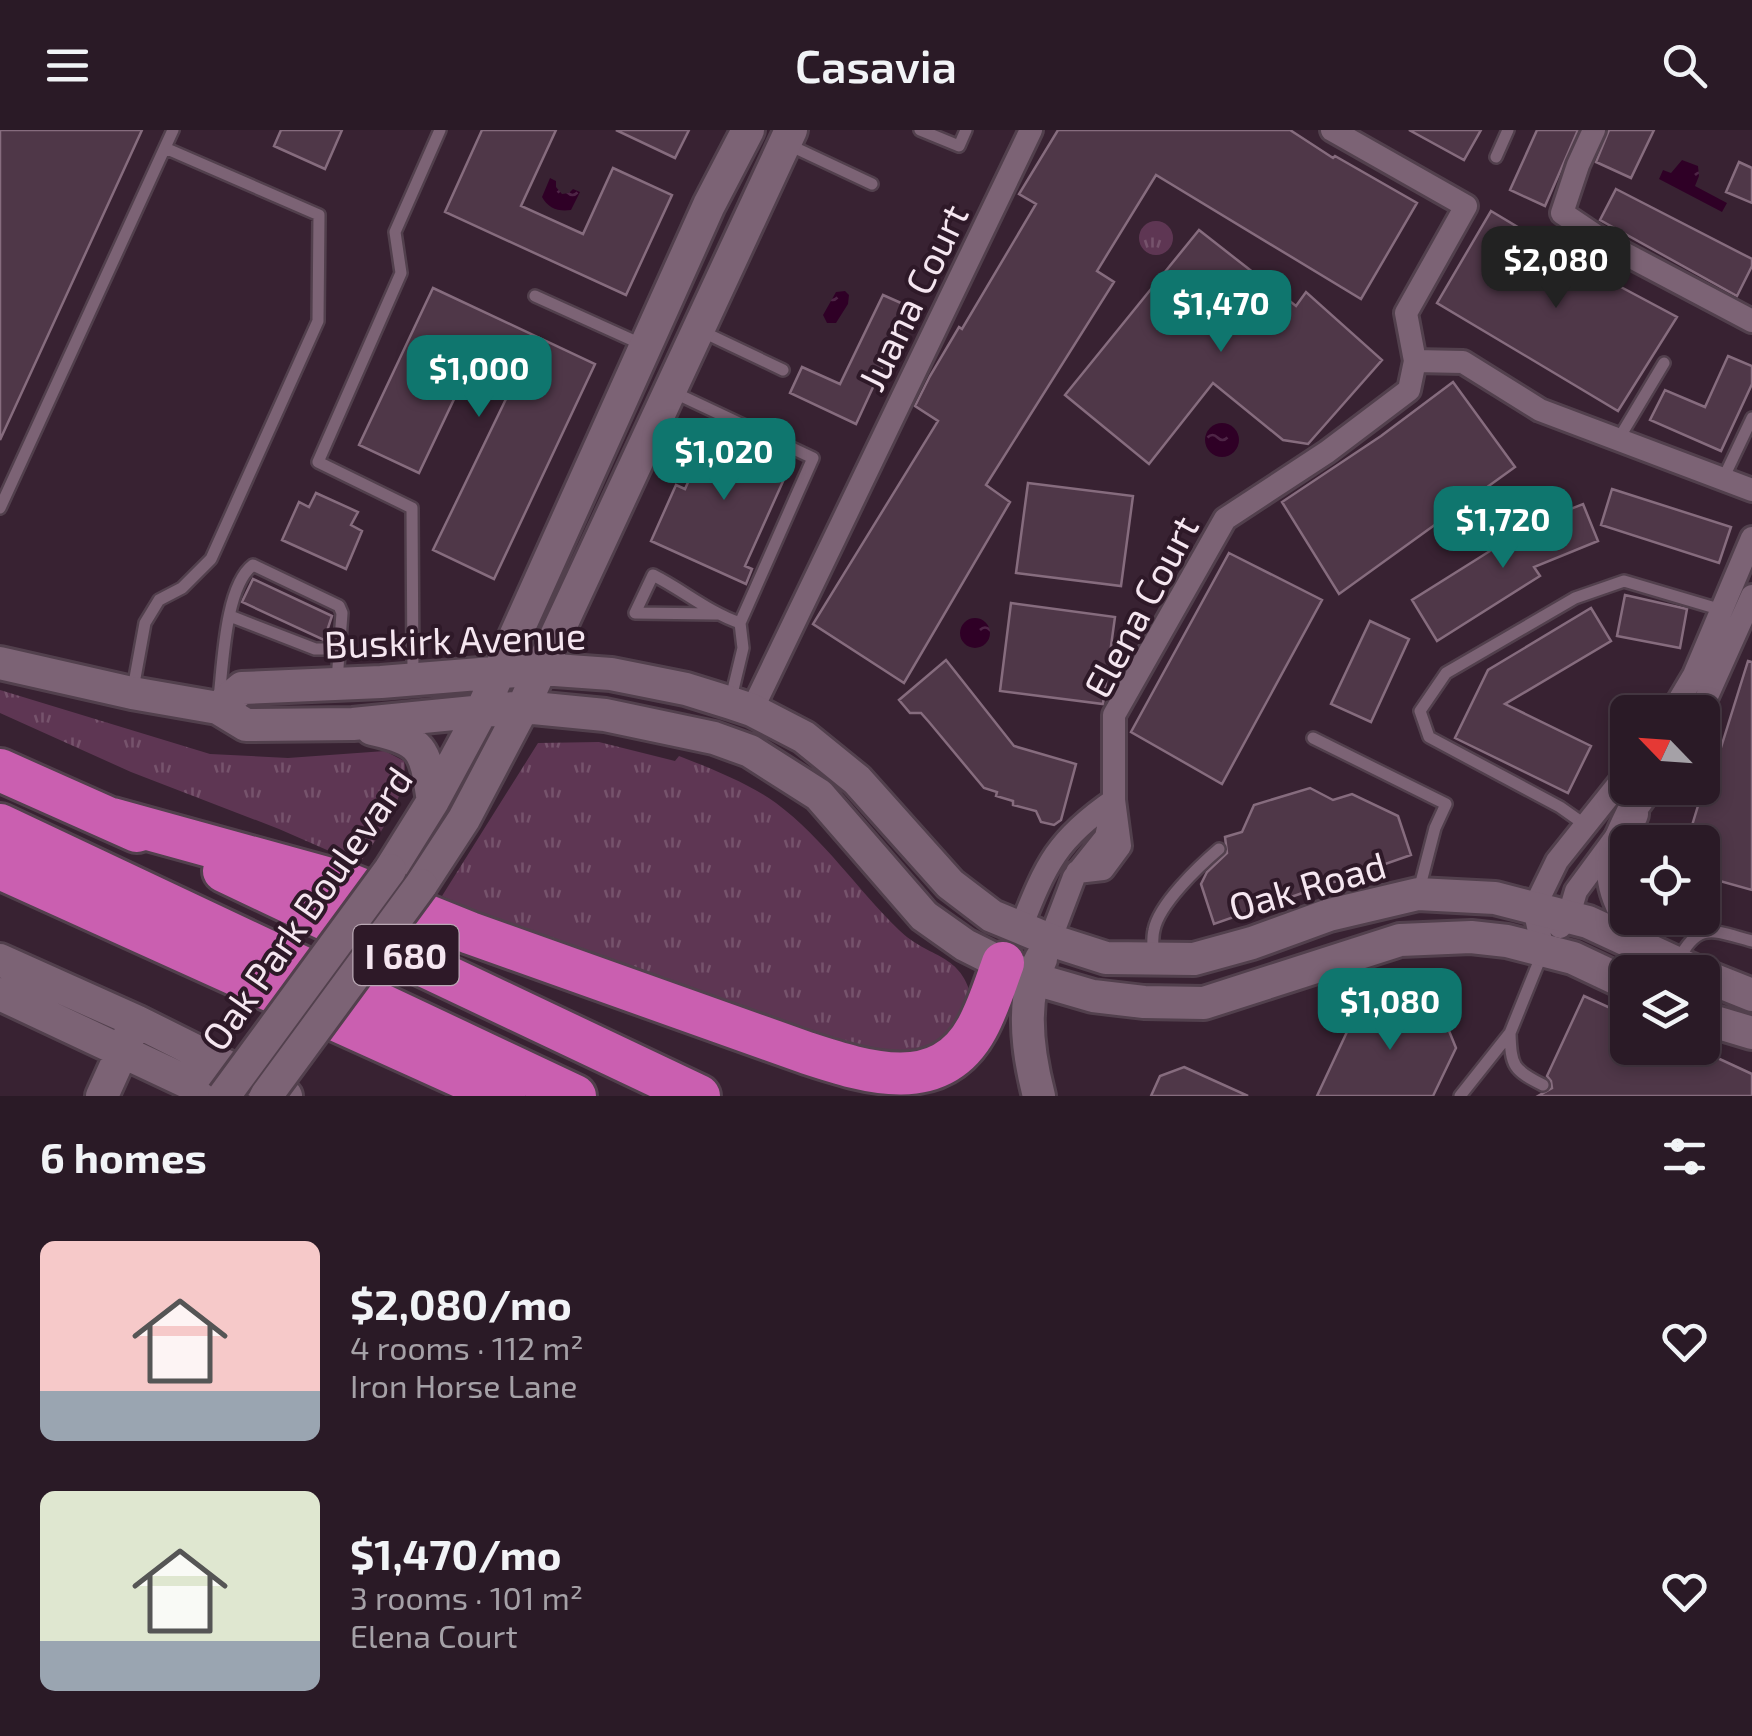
<!DOCTYPE html>
<html lang="en">
<head>
<meta charset="utf-8">
<style>
	:root { --surface:#2a1a26; --page:#362732; --text:#f1f3f6; --muted:#a5a1a7; --line:#463843; --accent:#0f766e }
	body { margin:0; font-family:"Exo 2",sans-serif; background:var(--page); color:var(--text); height:100vh; display:flex; flex-direction:column; font-size:38px; white-space:nowrap }
	* { box-sizing:border-box; margin:0 }
	p { font-size:32px; color:var(--muted) }
	.icon { flex:none; width:55px; height:55px; fill:none; stroke:currentColor; stroke-width:2; stroke-linecap:round; stroke-linejoin:round }
	.map { position:relative; height:966px; overflow:hidden }
	.side { display:flex; flex-direction:column; background:var(--surface); flex:1 }
	.side>* { flex:none }
	.needle { width:65px; rotate:295deg }
	.controls { position:absolute; left:1610px; top:565px; display:grid; gap:20px }
	.controls a { display:grid; place-items:center; width:110px; height:110px; border-radius:15px; background:var(--surface); box-shadow:0 5px 15px #0003,0 0 0 2px var(--line); font-size:50px }
	.price { position:absolute; translate:-50% -85px; padding:0 22px; border-radius:20px; background:var(--accent); color:#fff; font-size:32px; line-height:65px; filter:drop-shadow(0 2px 5px #0008) }
	.price::after { content:''; position:absolute; left:50%; top:60px; width:30px; height:22px; margin-left:-15px; background:inherit; clip-path:polygon(0 0,100% 0,50% 100%) }
	.price.active { background:#222; color:#fff }
	ul { padding:0; list-style:none }
	li { display:flex; align-items:center; gap:30px; height:250px; padding:0 40px }
	li span { display:grid; place-items:center; flex:none; width:280px; height:200px; border-radius:15px; color:#555 }
	li>.icon { margin-inline-start:auto }
	span .icon { width:120px; height:120px; fill:#fffc; stroke-width:1 }
	li b { font-size:42px }
	h2 { display:flex; justify-content:space-between; align-items:center; height:120px; padding:0 40px; font-size:42px }
	header { display:flex; justify-content:space-between; align-items:center; height:130px; padding:0 40px; background:var(--surface); font-size:45px; font-weight:600 }
	.map>svg:first-child { display:block }
	.grass { fill:url(#grass-tufts) }
	.water { fill:url(#water-ripples) }
	.building { fill:#4f3748; stroke:#866c7e; stroke-width:2.5 }
	.lines { fill:none; stroke-linecap:round; stroke-linejoin:round }
	.lane-casing { stroke:#52404d; stroke-width:16 }
	.street-casing { stroke:#52404d; stroke-width:28 }
	.secondary-casing { stroke:#52404d; stroke-width:38 }
	.highway-casing { stroke:#52404d; stroke-width:48 }
	.lane { stroke:#7c6375; stroke-width:11 }
	.street { stroke:#7c6375; stroke-width:22 }
	.secondary { stroke:#7c6375; stroke-width:32 }
	.highway { stroke:#ca5fb0; stroke-width:42 }
	.secondary-bridge-casing { stroke:#52404d; stroke-width:38; stroke-linecap:butt }
	.secondary-bridge { stroke:#7c6375; stroke-width:32 }
	.labels { text-anchor:middle; dominant-baseline:central; stroke-width:8; stroke-linejoin:round; paint-order:stroke }
	.shield { fill:#2e1928; stroke:#b9a8b4; stroke-width:2.5 }
	.shield-label { font-size:35px; font-weight:bold; fill:#f5e6f0 }
	.street-label { font-size:38px; fill:#f5e6f0; stroke:#2e1928 }
</style>
</head>
<body>
<header><svg class="icon" aria-label="menu" viewBox="0 0 24 24"><path d="M4 6h16M4 12h16M4 18h16"/></svg>Casavia<svg class="icon" aria-label="search" viewBox="0 0 24 24"><circle cx="10" cy="10" r="6"/><path d="M15 15l6 6"/></svg></header>
<div class="map">
<svg width="1752" height="966" viewBox="0 0 1752 966">
	<defs>
		<pattern id="grass-tufts" width="24" height="20" patternUnits="userSpaceOnUse" patternTransform="scale(2.5)"><rect width="24" height="20" fill="#5e3653"/><path d="M3 7l-1-3M5 7V3M7 7l1-3M15 17l-1-3M17 17v-4M19 17l1-3" fill="none" stroke="#76536c"/></pattern>
		<pattern id="water-ripples" width="26" height="14" patternUnits="userSpaceOnUse" patternTransform="scale(2.5)"><rect width="26" height="14" fill="#2f0026"/><path d="M2 4q2-2 4 0t4 0M15 11q2-2 4 0t4 0" fill="none" stroke="#4e2546"/></pattern>
	</defs>
	<rect width="100%" height="100%" fill="#382232"/>
	<path class="grass" d="M1139 108a17 17 0 1 1 34 0a17 17 0 1 1-34 0Z
		M0,560L210,624L288,628L385,621L404,631C411,660 376,711 359,734L279,699L131,642L0,583Z
		M599,612L675,631L679,626C712,639 748,653 776,673C824,709 857,759 899,800C928,829 963,822 972,871L946,913L893,932L480,785L442,766L538,613Z"/>
	<path class="water" d="M1682,30L1698,36L1699,46L1695,56L1727,73L1722,82L1659,49L1663,40L1671,43Z
		M550,48L556,51V57L562,64L569,63L573,59L580,62L571,80C558,82 548,78 542,67Z
		M845,161L849,165L848,174L836,193H827L823,185L836,162Z
		M1205 310a17 17 0 1 1 34 0a17 17 0 1 1-34 0Z
		M960 503a15 15 0 1 1 30 0a15 15 0 1 1-30 0Z"/>
	<path class="building" d="M0,0H142L0,310Z
		M281,0H342L325,39L274,16Z
		M482,0H556L521,76L583,104L613,38L672,65L626,165L445,82Z
		M616,0H689L675,28Z
		M1058,0H1290L1333,28L1335,26L1417,73L1361,169L1156,45L1097,141L1114,152L986,355L1010,372L904,553L813,494L938,291L915,276L930,246L959,197L962,199L1036,74L1019,64Z
		M1409,0H1481L1464,30Z
		M1537,0H1578L1545,76L1510,60Z
		M1609,0H1654L1631,48L1596,32Z
		M1739,32L1752,38V73L1726,62Z
		M1616,59L1752,129V136L1737,166L1600,90Z
		M1491,81L1589,140L1677,187L1618,281L1437,173Z
		M1199,100L1296,176L1306,162L1382,230L1308,314L1283,310L1213,253L1149,334L1065,265Z
		M433,158L595,234L494,449L433,420L518,244L475,225L419,343L359,315Z
		M883,165L910,177L856,294L790,263L802,237L840,254Z
		M1728,226L1752,236V254L1721,321L1650,290L1665,260L1705,277Z
		M1453,252L1515,337L1339,464L1282,372L1381,306Z
		M715,292L793,329L745,436L752,439L746,454L651,411L676,355L685,359Z
		M1028,353L1133,366L1121,456L1016,443Z
		M1612,359L1731,397L1719,433L1601,395Z
		M316,363L358,382L351,395L362,401L346,439L282,410L299,372L309,377Z
		M1583,374L1598,411L1534,437L1540,446L1437,511L1412,470L1533,394Z
		M1229,423L1322,470L1222,654L1131,602Z
		M253,449L332,486L324,510L242,472Z
		M1625,465L1687,479L1680,518L1617,506Z
		M1011,473L1115,487L1103,574L1000,561Z
		M1591,478L1611,511L1505,574L1591,616L1568,663L1455,608L1488,540Z
		M1370,491L1409,509L1371,592L1331,574Z
		M946,530L1014,616L1076,634L1061,690L1054,695L1041,692L1036,681L1013,675V671L996,666L997,662L984,658L929,592L921,583H910L899,570Z
		M1748,531L1752,532V760L1702,746V712H1687L1708,643L1718,627Z
		M1310,658L1333,670L1352,664L1398,686L1411,725L1214,794L1201,754L1207,742L1227,723L1225,707L1242,702L1254,675Z
		M1386,864L1445,891L1456,918L1433,966H1317L1360,874Z
		M1584,866L1628,886V918H1696L1752,944V966H1538L1552,958L1551,951L1547,946Z
		M1184,937L1248,966H1151L1160,946Z"/>
	<g class="lines">
		<g class="lane-casing">
			<path id="lane" d="M920,0L959,16L966,0
				M789,15L872,54
				M1496,27L1508,0
				M535,166L641,214
				M699,200L783,240
				M673,262L813,328L740,493L743,518L731,568
				M1618,310L1664,233
				M1723,349L1752,288
				M0,378L173,0
				M716,484L635,483L653,445C683,460 708,482 740,493
				M230,486L315,519H339
				M413,545L412,378L318,332L401,143L395,102L440,0
				M133,559L145,493L159,470L182,458L211,429L318,191L319,85L165,18
				M219,568C223,535 225,456 253,435L339,476L342,483L337,551
				M1313,608L1446,674L1435,698L1419,760
				M1584,694L1560,677L1429,607L1420,581L1446,543L1575,468L1624,451L1722,480
				M1153,824C1153,817 1152,808 1154,800C1159,774 1199,736 1219,719
				M1678,831C1698,790 1714,801 1752,811
				M1510,903C1511,936 1513,940 1543,955
				M1460,966L1510,903L1542,824"/>
		</g>
		<g class="street-casing">
			<path id="street" d="M1332,0L1466,76L1406,183L1415,231L1463,232L1540,280L1752,360
				M1594,0L1578,35L1562,83L1614,118L1752,191
				M752,580L1031,0
				M1672,582L1694,545L1752,408
				M1700,582L1752,466
				M1077,742L1103,739L1120,716L1114,670V585L1225,389L1327,322L1409,260L1415,231
				M1021,797C1046,734 1057,709 1114,670L1106,707L1074,747L1050,810
				M1560,797L1568,788L1576,761L1652,658
				M1543,820L1534,778L1557,731L1628,642"/>
		</g>
		<g class="secondary-casing">
			<path id="secondary" d="M0,533L132,563L218,578L246,595L353,594L523,577L605,585L714,608L750,621L819,665L924,786L965,815L1031,848L1093,866L1144,872L1204,873L1400,810L1471,807L1507,811L1573,828L1628,854
				M218,578L242,558L381,552L541,539L611,544L686,559L731,573L752,580L804,607L857,650L950,754L992,786L1050,810L1106,828L1194,829L1252,813L1329,785L1418,764L1495,768L1588,792L1696,842
				M372,599C425,611 425,620 433,671
				M390,740L433,671L481,582L709,75L748,0
				M421,755L464,689L523,577L791,0
				M1628,787C1604,745 1612,725 1632,684
				M0,830L136,891L286,966
				M1702,845L1752,865
				M0,864L217,966
				M1702,888L1752,903
				M102,966L130,904
				M1039,966C1028,924 1020,869 1041,829"/>
		</g>
		<g class="highway-casing">
			<path id="highway" d="M0,640L137,701
				M112,689L348,754L470,803L807,923C868,943 940,966 977,898C988,878 995,855 1003,833
				M0,695L575,966
				M0,738L504,966
				M224,741L699,966"/>
		</g>
		<use href="#lane" class="lane"/>
		<use href="#street" class="street"/>
		<use href="#secondary" class="secondary"/>
		<use href="#highway" class="highway"/>
		<g class="secondary-bridge-casing">
			<path id="secondary-bridge" d="M224,966L390,740
				M266,966L421,755"/>
		</g>
		<use href="#secondary-bridge" class="secondary-bridge"/>
	</g>
	<g class="labels">
		<rect class="shield" x="353.5" y="795" width="105" height="60" rx="8"/>
		<g class="shield-label">
			<text x="406" y="825">I 680</text>
		</g>
		<g class="street-label">
			<text transform="translate(912 167) rotate(-64)">Juana Court</text>
			<text transform="translate(1140 476) rotate(-62)">Elena Court</text>
			<text transform="translate(455 509) rotate(-2)">Buskirk Avenue</text>
			<text transform="translate(1307 755) rotate(-16)">Oak Road</text>
			<text transform="translate(306 778) rotate(-55)">Oak Park Boulevard</text>
		</g>
	</g>
</svg>
<div class="controls">
<a><svg class="needle" viewBox="-14 -14 28 28"><path d="M0-13l5 13h-10z" fill="#e53935"/><path d="M0 13l5-13h-10z" fill="#a5a1a7"/></svg></a>
<a><svg class="icon" aria-label="locate" viewBox="0 0 24 24"><circle cx="12" cy="12" r="6"/><path d="M12 2v4M12 18v4M2 12h4M18 12h4"/></svg></a>
<a><svg class="icon" aria-label="layers" viewBox="0 0 24 24"><path d="M12 4l9 5-9 5-9-5zM3 14l9 5 9-5"/></svg></a>
</div>
<b class="price active" style="left:1556px;top:181px">$2,080</b>
<b class="price" style="left:1221px;top:225px">$1,470</b>
<b class="price" style="left:479px;top:290px">$1,000</b>
<b class="price" style="left:724px;top:373px">$1,020</b>
<b class="price" style="left:1503px;top:441px">$1,720</b>
<b class="price" style="left:1390px;top:923px">$1,080</b>
</div>
<section class="side">
<h2>6 homes<svg class="icon" aria-label="filters" viewBox="0 0 24 24"><path d="M4 7h16M4 17h16"/><circle cx="9" cy="7" r="2"/><circle cx="15" cy="17" r="2"/></svg></h2>
<ul>
<li><span style="background:linear-gradient(#f6c9c9 75%,#9aa5b1 0)"><svg class="icon" aria-label="home" viewBox="0 0 24 24"><path d="M3 11l9-7 9 7M6 9v11h12V9"/></svg></span><div><b>$2,080/mo</b><p>4 rooms · 112 m²</p><p>Iron Horse Lane</p></div><svg class="icon" aria-label="heart" viewBox="0 0 24 24"><path d="M12 20l-8-8c-3-5 5-10 8-4 3-6 11-1 8 4z"/></svg></li>
<li><span style="background:linear-gradient(#dfe7d0 75%,#9aa5b1 0)"><svg class="icon" aria-label="home" viewBox="0 0 24 24"><path d="M3 11l9-7 9 7M6 9v11h12V9"/></svg></span><div><b>$1,470/mo</b><p>3 rooms · 101 m²</p><p>Elena Court</p></div><svg class="icon" aria-label="heart" viewBox="0 0 24 24"><path d="M12 20l-8-8c-3-5 5-10 8-4 3-6 11-1 8 4z"/></svg></li>
</ul>
</section>
</body>
</html>
